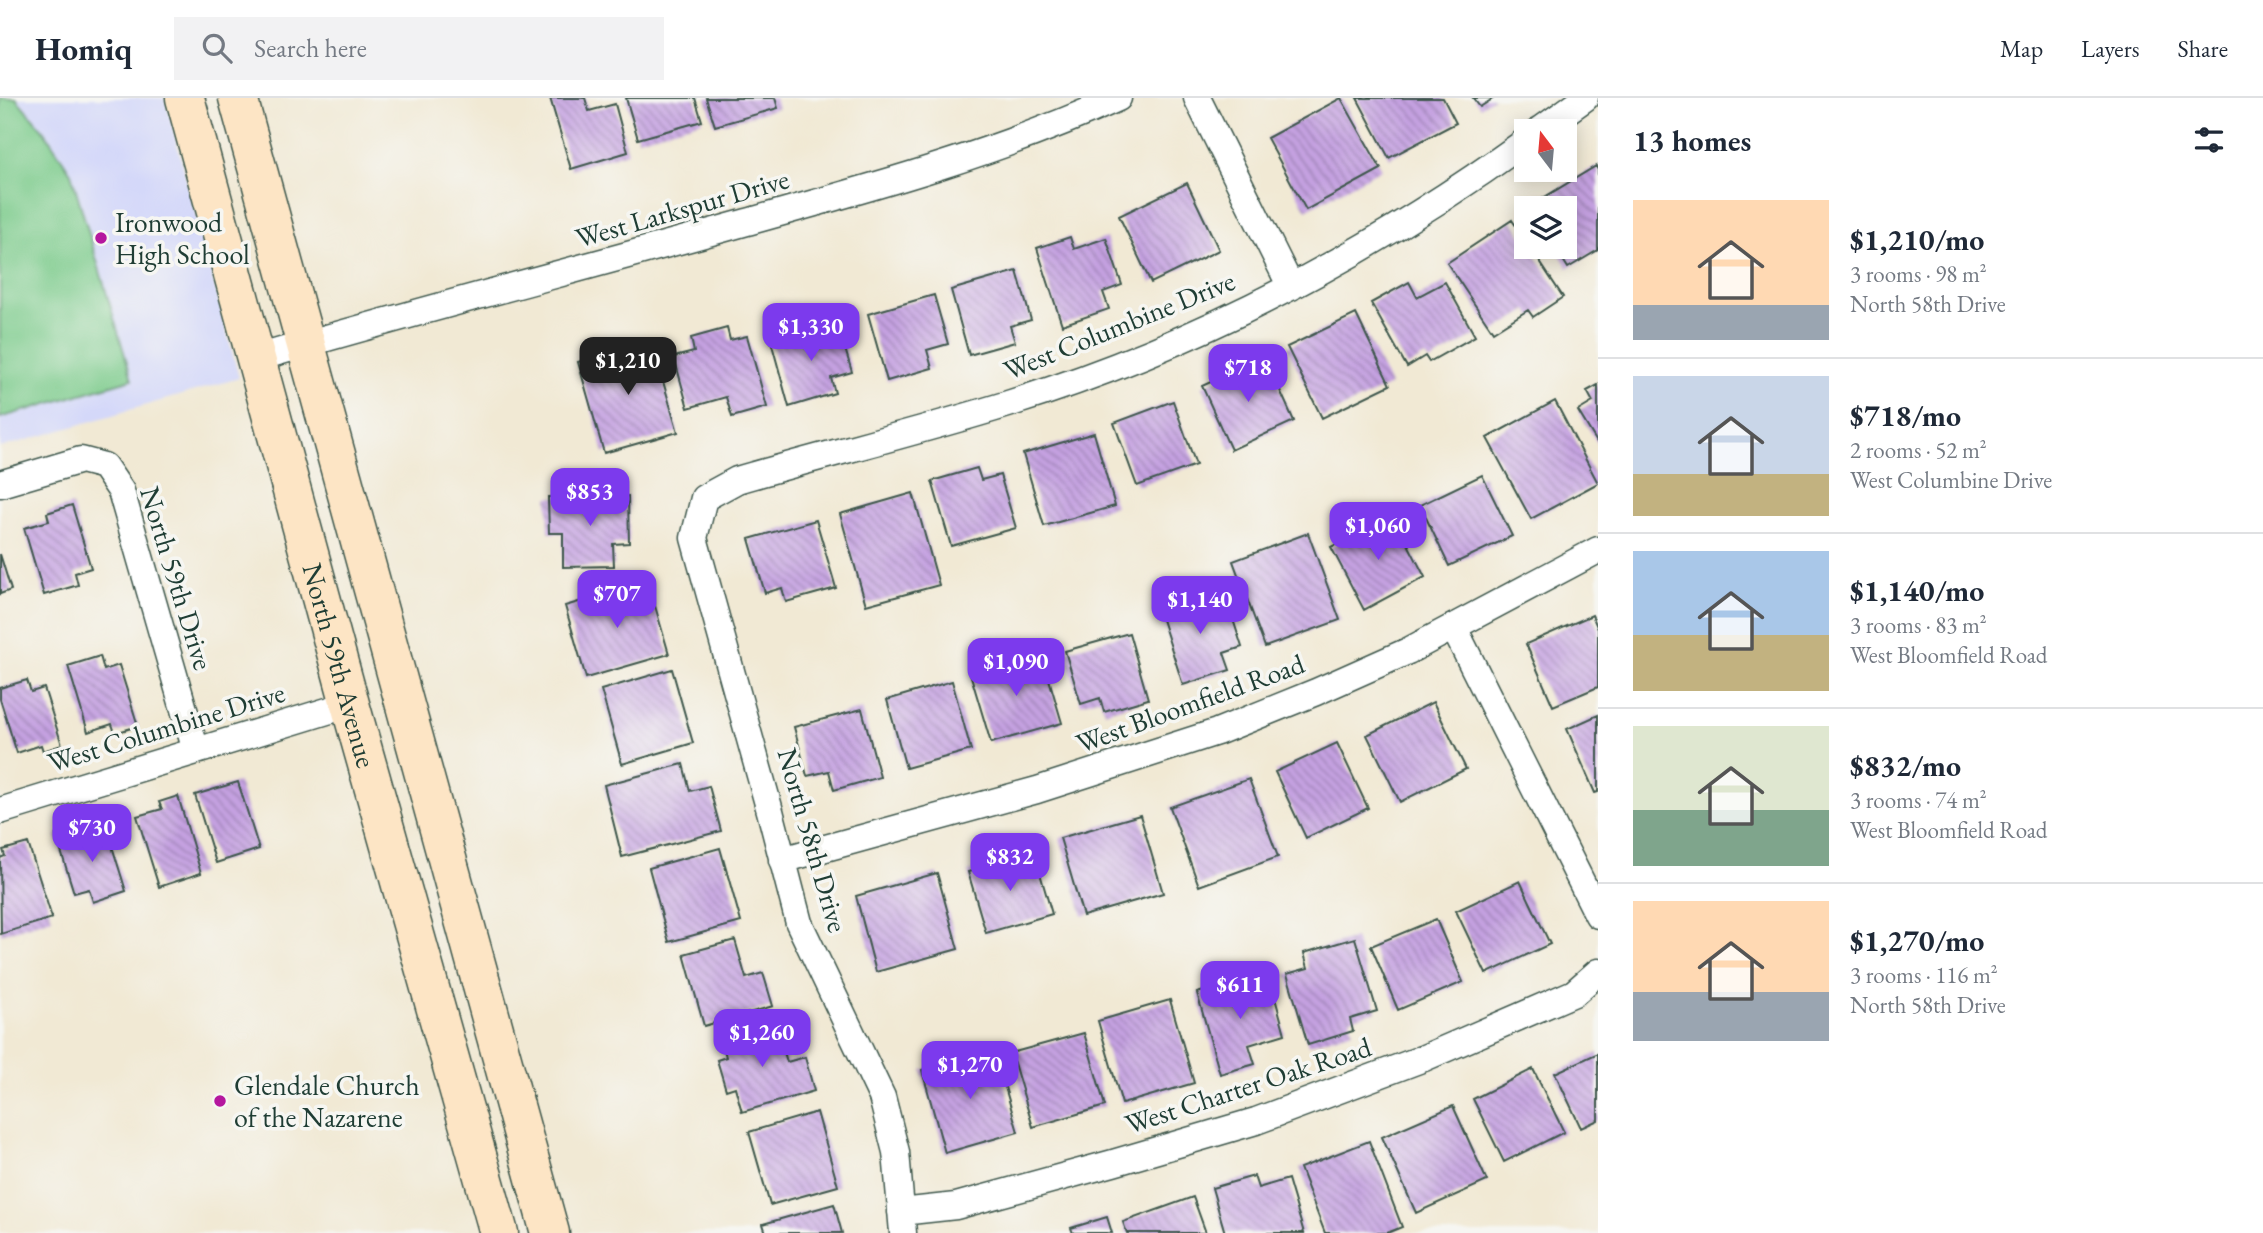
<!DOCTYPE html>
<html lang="en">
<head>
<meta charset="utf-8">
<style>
	:root { --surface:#fff; --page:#f2f2f3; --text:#1f2937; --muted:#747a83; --line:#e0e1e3; --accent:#7c3aed }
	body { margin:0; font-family:"EB Garamond",serif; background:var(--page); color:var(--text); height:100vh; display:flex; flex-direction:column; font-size:26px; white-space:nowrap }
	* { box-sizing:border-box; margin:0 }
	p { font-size:23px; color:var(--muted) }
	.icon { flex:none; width:38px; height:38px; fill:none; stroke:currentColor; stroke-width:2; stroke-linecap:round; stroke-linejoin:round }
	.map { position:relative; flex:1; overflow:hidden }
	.sheet { display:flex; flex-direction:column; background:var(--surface); width:665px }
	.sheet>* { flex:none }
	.needle { width:46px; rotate:344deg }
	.fabs { position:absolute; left:1514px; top:21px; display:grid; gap:14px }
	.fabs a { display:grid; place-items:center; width:63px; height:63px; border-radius:0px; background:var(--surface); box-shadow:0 4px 18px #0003; font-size:35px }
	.price { position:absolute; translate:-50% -60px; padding:0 16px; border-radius:14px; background:var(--accent); color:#fff; font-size:23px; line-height:46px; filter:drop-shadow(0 2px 4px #0008) }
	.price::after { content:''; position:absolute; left:50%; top:42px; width:21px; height:16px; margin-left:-10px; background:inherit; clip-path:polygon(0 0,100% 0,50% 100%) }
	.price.on { background:#222; color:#fff }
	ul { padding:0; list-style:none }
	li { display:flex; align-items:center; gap:21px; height:175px; padding:0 35px }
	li+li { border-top:2px solid var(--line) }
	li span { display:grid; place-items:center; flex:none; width:196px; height:140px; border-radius:0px; color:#555 }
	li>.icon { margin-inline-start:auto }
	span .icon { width:84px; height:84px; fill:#fffc; stroke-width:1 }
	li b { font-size:30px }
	h2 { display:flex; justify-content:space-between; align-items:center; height:84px; padding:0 35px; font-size:30px }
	header { display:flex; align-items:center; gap:42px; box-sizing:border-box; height:98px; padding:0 35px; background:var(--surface); border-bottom:2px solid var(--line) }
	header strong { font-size:33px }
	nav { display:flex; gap:38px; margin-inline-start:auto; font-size:24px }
	.search { width:490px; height:63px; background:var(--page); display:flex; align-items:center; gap:18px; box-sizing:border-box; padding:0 24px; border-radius:0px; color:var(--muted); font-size:26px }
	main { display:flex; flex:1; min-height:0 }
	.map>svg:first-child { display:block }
	.built { fill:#d4d8f9 }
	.park { fill:#7ccb8b; stroke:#4e8460; stroke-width:2 }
	.building { fill:url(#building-back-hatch) }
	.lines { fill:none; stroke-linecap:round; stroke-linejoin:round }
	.minor-casing { stroke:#3e574c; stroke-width:29 }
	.secondary-casing { stroke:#3e574c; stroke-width:41 }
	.minor { stroke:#fff; stroke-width:26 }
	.secondary { stroke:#fde5c5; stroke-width:38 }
	.poi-dot { fill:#b5179e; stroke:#f6f6f2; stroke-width:2.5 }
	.labels { text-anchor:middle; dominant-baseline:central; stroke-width:7; stroke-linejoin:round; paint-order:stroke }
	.street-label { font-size:28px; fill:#1f3d34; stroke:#f6f6f2 }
	.poi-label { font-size:28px; fill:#1f3d34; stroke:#f6f6f2; text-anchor:start }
</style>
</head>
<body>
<header>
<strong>Homiq</strong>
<div class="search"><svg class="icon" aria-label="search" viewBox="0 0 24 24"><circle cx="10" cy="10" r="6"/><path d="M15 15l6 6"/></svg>Search here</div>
<nav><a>Map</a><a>Layers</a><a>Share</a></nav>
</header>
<main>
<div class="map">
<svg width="1598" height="1135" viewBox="0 0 1598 1135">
	<defs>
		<pattern id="building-back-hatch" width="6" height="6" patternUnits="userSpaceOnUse" patternTransform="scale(1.75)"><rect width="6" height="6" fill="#c5a1e1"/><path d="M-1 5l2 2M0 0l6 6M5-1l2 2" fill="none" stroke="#9f84b7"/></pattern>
	</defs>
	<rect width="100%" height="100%" fill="#f6f6f2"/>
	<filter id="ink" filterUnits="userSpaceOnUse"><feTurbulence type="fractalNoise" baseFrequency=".0143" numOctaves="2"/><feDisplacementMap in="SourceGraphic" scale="14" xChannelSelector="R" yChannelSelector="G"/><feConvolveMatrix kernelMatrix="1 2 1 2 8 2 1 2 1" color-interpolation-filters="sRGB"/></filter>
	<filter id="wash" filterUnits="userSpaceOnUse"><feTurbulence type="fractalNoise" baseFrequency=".00686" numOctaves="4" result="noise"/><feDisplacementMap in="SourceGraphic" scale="28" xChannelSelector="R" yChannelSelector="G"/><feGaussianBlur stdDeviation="1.57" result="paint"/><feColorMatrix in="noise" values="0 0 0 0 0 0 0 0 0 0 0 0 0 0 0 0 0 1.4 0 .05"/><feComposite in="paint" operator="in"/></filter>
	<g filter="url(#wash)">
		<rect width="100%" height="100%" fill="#f1e9d4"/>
		<path class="built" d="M0,0H165L239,280L0,350Z"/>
		<path class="park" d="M0,0H16L44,33L71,75L132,281L0,320Z"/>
		<g id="blocks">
			<path class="building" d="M550,0H585L589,13L615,6L628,54L571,71Z
				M626,0H695L702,23L638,41Z
				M706,0H775L778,10L715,28Z
				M1341,0L1381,71L1306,112L1267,40Z
				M1357,0H1443L1456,25L1389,60Z
				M1473,0H1494L1480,9Z
				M1596,68L1598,72V152L1568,170L1555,149H1564V110H1532L1530,108Z
				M1187,85L1219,152L1151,185L1119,118Z
				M1512,122L1526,143V149H1530L1563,199L1533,219L1528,212L1493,234L1447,165Z
				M1070,139L1074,151L1106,140L1122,187L1103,194L1109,211L1062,227L1037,150Z
				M1017,173L1031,222L1010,228L1015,244L969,257L951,192Z
				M1409,184L1417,199L1445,184L1475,238L1429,264L1425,258L1407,269L1371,205Z
				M934,197L948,246L927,252L932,270L887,283L868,216Z
				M1356,216L1390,287L1322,320L1287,249Z
				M837,224L852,274L831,280L835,295L789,309L771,243Z
				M727,230L730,242L747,238L767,309L732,319L726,299L688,310L674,259L694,254L691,240Z
				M651,243L678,334L604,355L578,264Z
				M1265,259L1294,323L1231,352L1202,288Z
				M1598,287V346L1578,313L1593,304L1587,293Z
				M1173,303L1196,367L1137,388L1114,325Z
				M1555,303L1598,385L1531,421L1487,340Z
				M1094,335L1115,408L1044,428L1023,356Z
				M977,370L981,382L1000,377L1016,430L951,448L932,383Z
				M1482,377L1512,438L1449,468L1420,407Z
				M913,395L939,487L866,507L840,416Z
				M628,398L629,445L613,446L614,468L563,469V435H549L548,399Z
				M72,407L91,470L75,475L78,487L44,497L24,430L49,423L47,415Z
				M1393,417L1425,479L1364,512L1331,449Z
				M816,422L836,490L786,504L782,490L765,495L749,441Z
				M1308,435L1340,522L1265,549L1233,463Z
				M0,456L11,492L0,496Z
				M648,484L669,556L586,580L565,508Z
				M1204,494L1209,509L1227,503L1242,549L1224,555L1230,572L1183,587L1158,509Z
				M1592,517L1598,531V589L1553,608L1526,546Z
				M1129,535L1148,601L1104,614L1100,600L1081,606L1065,553Z
				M1041,554L1062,625L991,645L970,575Z
				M100,558L104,572L119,567L138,628L115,635L112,626L88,634L68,568Z
				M672,571L693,645L622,666L601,592Z
				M27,582L31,594L44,590L62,647L43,653L41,647L17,655L0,601V590Z
				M952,583L971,652L906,670L887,602Z
				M1433,604L1466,671L1400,704L1367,637Z
				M862,611L880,679L834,692L829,673L807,678L794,629Z
				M1598,617V694L1595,695L1567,631Z
				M1337,645L1368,710L1306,740L1275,674Z
				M683,666L690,693L709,688L721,733L622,759L604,687Z
				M1249,681L1278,759L1199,788L1170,709Z
				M238,684L259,751L216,765L195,697Z
				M178,698L201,775L159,789L137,718L162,711L159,704Z
				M1140,717L1163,795L1083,818L1060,740Z
				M106,729L126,793L93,804L89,791L74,795L56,737L71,732L76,748L82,746L79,737Z
				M28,745L52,820L1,836L0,760L5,758L3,752Z
				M720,750L741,824L669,844L649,770Z
				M1034,755L1052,816L986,835L968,774Z
				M937,775L958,851L876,874L856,798Z
				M1520,783L1550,846L1486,876L1456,813Z
				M1436,821L1463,884L1398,912L1371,848Z
				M1355,840L1377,913L1350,921L1353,933L1308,947L1287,876L1308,870L1304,855Z
				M735,842L746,880L763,875L773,908L704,928L684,856Z
				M1247,881L1250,888L1270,882L1285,936L1249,947L1255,966L1220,976L1197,895Z
				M1170,902L1194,985L1122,1006L1098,923Z
				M775,924L787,964L805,959L814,993L742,1014L735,989L726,992L717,962L726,959L721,940Z
				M1084,935L1105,1008L1033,1029L1011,955Z
				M994,951L1018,1034L945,1055L922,972Z
				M1598,955V1022L1581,1030L1555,975Z
				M1533,971L1564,1034L1504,1064L1473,1001Z
				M1453,1008L1487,1083L1416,1115L1382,1039Z
				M817,1014L838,1088L770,1107L749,1034Z
				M1369,1043L1402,1129L1387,1135H1325L1300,1070Z
				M1254,1078L1258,1090L1288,1081L1304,1135H1225L1212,1090Z
				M1193,1099L1206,1135H1127L1123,1124Z
				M834,1106L842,1135H766L763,1126Z
				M1107,1119L1112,1135H1073L1071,1130Z"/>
		</g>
	</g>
	<g filter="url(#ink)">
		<use href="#blocks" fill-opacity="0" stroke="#3e574c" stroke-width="2"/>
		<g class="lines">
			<g class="minor-casing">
				<path id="minor" d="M1197,0L1291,189
					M1539,33L1585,0
					M257,260C420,212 584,170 747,124C873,89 998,55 1118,0
					M0,386L81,362L104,368L121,393L196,653
					M1454,530L1598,817
					M0,713L350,606
					M782,762L1037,692L1217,634L1316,594L1408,553L1598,452
					M901,1114L956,1108L1113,1065L1256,1023L1424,960L1574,895L1598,874
					M903,1135L896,1054L882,999L799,825L770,713L694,440L704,400L737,382C827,356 918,334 1008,306C1194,248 1368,157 1526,43"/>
			</g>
			<g class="secondary-casing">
				<g id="secondary">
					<path id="s1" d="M185,0L350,606L499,1135"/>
					<path d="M238,0L550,1135"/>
				</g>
			</g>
			<use href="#minor" class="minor"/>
			<use href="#secondary" class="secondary"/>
		</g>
	</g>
	<g class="poi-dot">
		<circle cx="101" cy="140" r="7"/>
		<circle cx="220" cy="1003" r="7"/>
	</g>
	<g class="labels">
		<g class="street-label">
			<text transform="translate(682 110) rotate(-16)">West Larkspur Drive</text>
			<text transform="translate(1119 227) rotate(-22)">West Columbine Drive</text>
			<text transform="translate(177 480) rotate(73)">North 59th Drive</text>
			<text stroke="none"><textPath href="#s1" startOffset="588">North 59th Avenue</textPath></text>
			<text transform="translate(1190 605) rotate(-20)">West Bloomfield Road</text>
			<text transform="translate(166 629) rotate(-17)">West Columbine Drive</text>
			<text transform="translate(813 742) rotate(74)">North 58th Drive</text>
			<text transform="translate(1248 987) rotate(-18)">West Charter Oak Road</text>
		</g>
		<g class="poi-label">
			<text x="115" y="124">Ironwood<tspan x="115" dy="32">High School</tspan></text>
			<text x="234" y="987">Glendale Church<tspan x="234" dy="32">of the Nazarene</tspan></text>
		</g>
	</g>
</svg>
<div class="fabs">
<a><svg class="needle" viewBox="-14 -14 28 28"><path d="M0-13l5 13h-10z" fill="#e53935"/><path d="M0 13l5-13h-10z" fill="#747a83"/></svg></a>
<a><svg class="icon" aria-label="layers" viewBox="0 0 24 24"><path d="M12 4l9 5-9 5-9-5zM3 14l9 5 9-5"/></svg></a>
</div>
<b class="price" style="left:811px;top:265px">$1,330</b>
<b class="price on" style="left:628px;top:299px">$1,210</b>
<b class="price" style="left:1248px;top:306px">$718</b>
<b class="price" style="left:590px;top:430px">$853</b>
<b class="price" style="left:1378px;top:464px">$1,060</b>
<b class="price" style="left:617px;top:532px">$707</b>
<b class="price" style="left:1200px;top:538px">$1,140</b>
<b class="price" style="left:1016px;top:600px">$1,090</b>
<b class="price" style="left:92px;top:766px">$730</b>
<b class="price" style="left:1010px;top:795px">$832</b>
<b class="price" style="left:1240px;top:923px">$611</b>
<b class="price" style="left:762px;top:971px">$1,260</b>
<b class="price" style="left:970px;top:1003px">$1,270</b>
</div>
<section class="sheet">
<h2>13 homes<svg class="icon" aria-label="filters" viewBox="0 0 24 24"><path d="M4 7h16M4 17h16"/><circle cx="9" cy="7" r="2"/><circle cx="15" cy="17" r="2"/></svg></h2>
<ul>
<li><span style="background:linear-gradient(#ffd9b3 75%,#9aa5b1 0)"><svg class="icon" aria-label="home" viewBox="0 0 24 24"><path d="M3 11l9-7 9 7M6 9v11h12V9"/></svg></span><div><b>$1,210/mo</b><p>3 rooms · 98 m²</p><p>North 58th Drive</p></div></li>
<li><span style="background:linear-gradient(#c9d6e8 70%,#c2b280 0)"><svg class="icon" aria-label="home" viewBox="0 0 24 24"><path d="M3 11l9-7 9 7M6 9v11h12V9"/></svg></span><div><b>$718/mo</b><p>2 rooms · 52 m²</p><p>West Columbine Drive</p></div></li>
<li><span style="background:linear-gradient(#a9c7e8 60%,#c2b280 0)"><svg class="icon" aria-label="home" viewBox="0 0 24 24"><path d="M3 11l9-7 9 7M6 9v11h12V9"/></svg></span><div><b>$1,140/mo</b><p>3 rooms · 83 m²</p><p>West Bloomfield Road</p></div></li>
<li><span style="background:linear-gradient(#dfe7d0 60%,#7fa58c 0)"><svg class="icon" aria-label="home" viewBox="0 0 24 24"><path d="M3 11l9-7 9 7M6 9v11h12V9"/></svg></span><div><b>$832/mo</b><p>3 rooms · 74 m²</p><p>West Bloomfield Road</p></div></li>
<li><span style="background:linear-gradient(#ffd9b3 65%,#9aa5b1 0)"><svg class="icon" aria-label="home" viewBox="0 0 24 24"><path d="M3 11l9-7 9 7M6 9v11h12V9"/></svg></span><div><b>$1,270/mo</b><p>3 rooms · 116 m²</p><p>North 58th Drive</p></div></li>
</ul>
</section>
</main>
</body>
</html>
